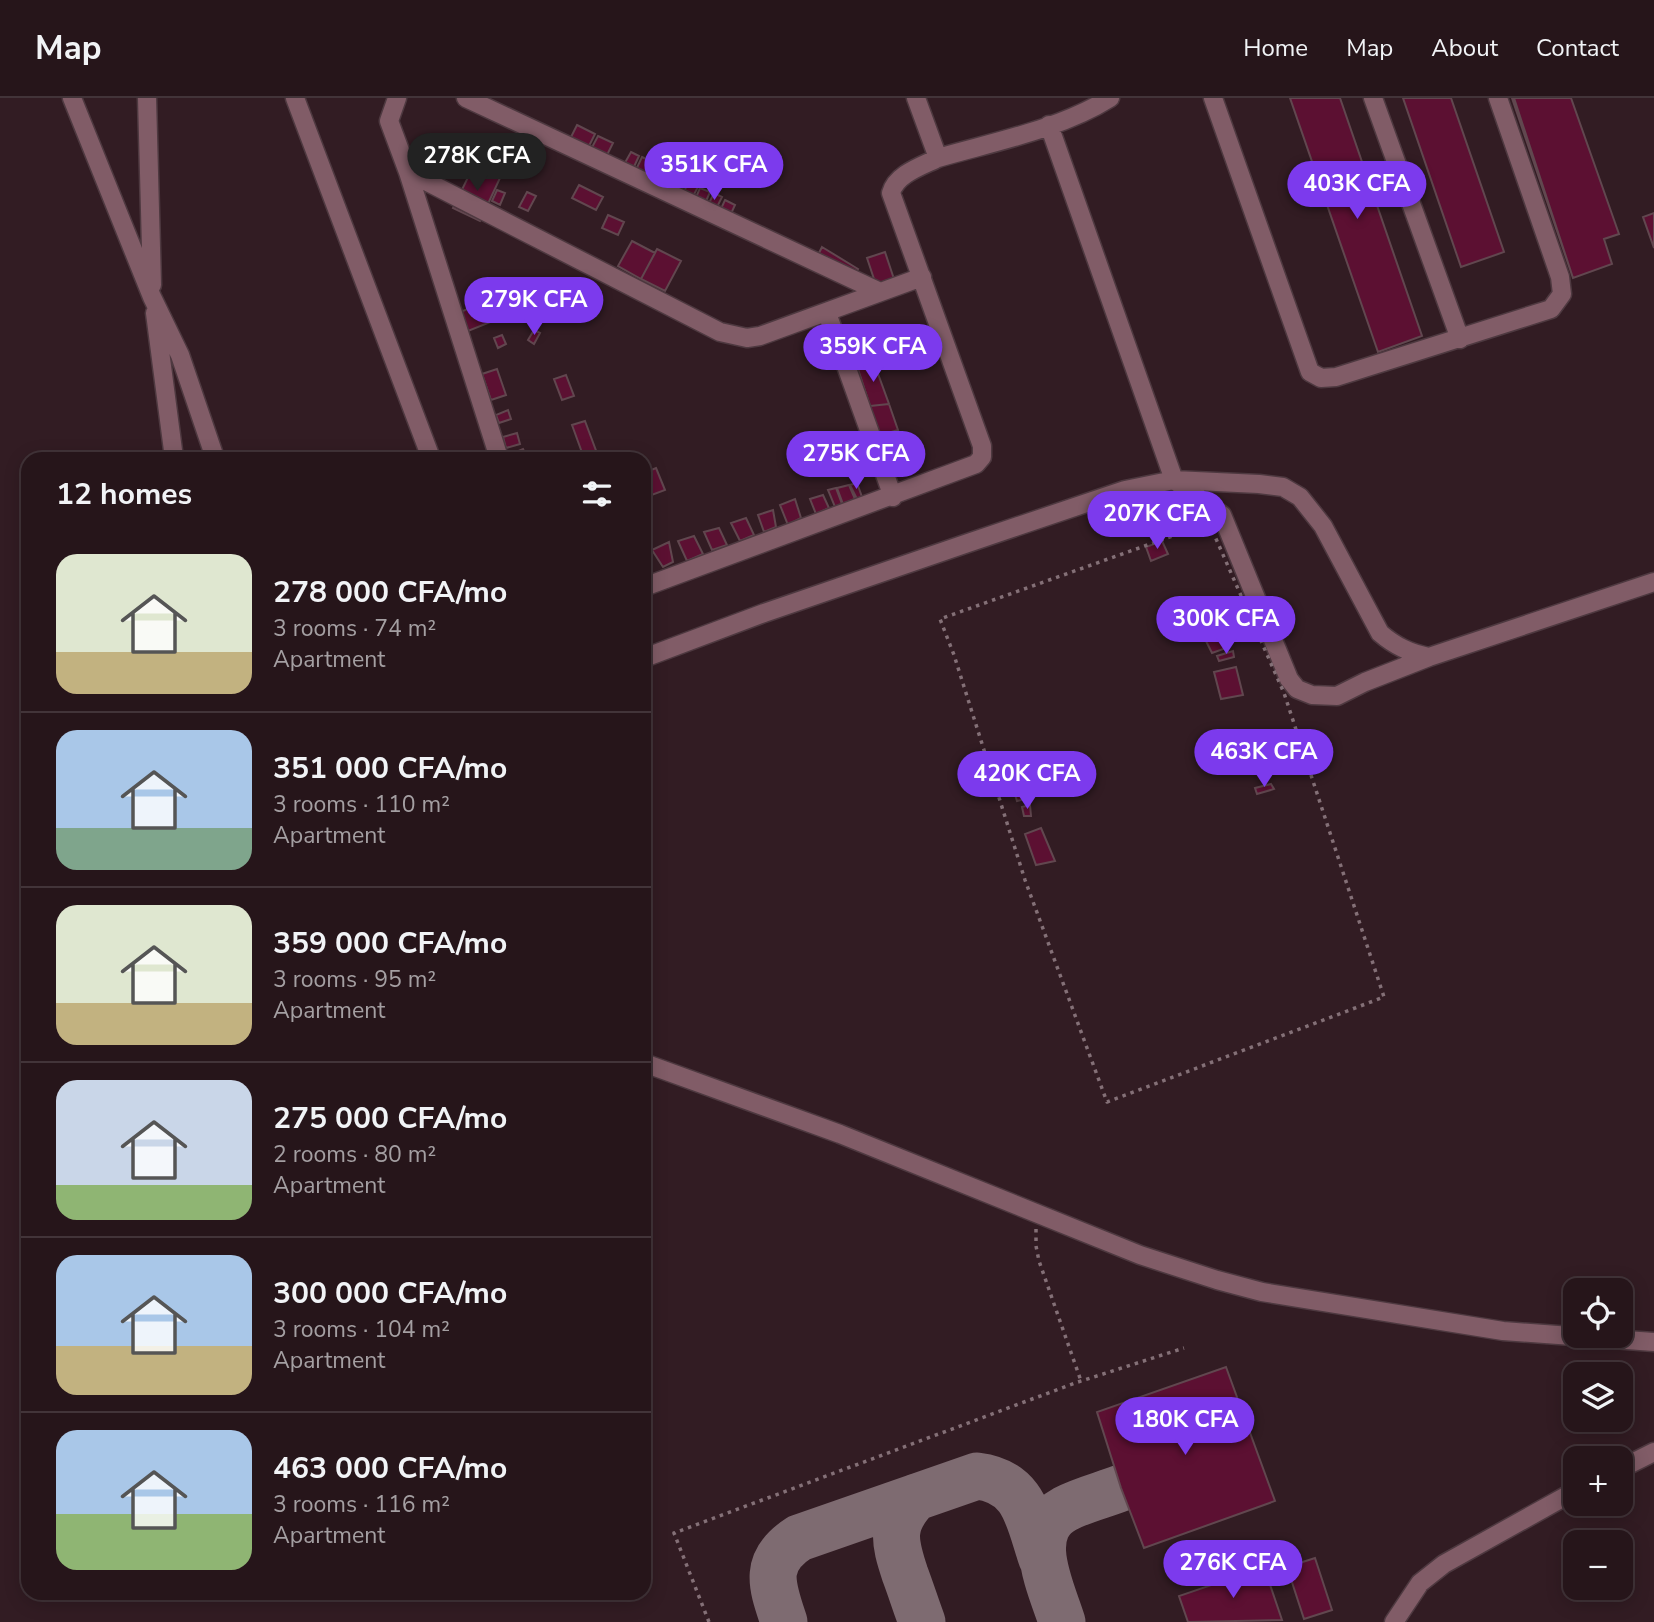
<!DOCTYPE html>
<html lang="en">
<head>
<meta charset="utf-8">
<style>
	:root { --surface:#26151a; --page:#2e1e23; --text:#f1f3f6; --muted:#a49fa2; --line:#423439; --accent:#7c3aed }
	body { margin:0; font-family:"Nunito Sans",sans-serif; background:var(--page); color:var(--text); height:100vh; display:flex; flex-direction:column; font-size:26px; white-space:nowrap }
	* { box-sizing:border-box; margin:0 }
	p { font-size:23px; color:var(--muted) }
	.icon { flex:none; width:38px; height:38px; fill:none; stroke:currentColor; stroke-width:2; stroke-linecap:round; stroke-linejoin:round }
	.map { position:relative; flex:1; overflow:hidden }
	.details { position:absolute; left:21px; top:354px; width:630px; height:1148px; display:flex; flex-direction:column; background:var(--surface); border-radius:21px; box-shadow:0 4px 18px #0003,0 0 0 2px var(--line) }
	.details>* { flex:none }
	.fabs { position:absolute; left:1563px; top:1180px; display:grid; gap:14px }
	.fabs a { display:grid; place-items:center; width:70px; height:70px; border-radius:14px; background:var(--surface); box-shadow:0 4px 18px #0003,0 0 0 2px var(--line); font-size:35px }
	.price { position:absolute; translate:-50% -60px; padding:0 16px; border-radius:24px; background:var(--accent); color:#fff; font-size:23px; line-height:46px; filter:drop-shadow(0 2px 4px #0008) }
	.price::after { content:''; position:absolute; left:50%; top:42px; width:21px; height:16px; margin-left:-10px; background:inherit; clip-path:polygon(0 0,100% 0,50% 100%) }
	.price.on { background:#222; color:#fff }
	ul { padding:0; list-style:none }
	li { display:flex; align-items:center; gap:21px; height:175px; padding:0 35px }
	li+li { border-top:2px solid var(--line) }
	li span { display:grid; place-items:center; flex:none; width:196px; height:140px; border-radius:21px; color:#555 }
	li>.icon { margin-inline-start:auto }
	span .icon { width:84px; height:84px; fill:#fffc; stroke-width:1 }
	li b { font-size:30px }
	h2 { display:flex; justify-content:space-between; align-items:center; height:84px; padding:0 35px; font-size:30px }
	header { display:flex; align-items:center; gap:42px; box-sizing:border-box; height:98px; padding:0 35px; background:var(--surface); border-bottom:2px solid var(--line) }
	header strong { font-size:33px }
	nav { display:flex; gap:38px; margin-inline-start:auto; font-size:24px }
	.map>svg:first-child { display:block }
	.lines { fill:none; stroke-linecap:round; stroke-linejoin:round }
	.taxiway { stroke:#7e6b71; stroke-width:47 }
	.building { fill:#5c1032; stroke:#61474f; stroke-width:2 }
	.minor-casing { stroke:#4e3940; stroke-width:21 }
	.path { stroke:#847077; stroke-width:3.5; stroke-dasharray:3.5 5; stroke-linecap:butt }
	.minor { stroke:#815c67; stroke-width:18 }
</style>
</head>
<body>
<header>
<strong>Map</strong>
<nav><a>Home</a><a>Map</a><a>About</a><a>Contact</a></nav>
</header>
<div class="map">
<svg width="1654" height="1524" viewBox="0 0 1654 1524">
	<rect width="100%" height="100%" fill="#321c23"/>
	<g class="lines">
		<path class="taxiway" d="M916,1399C890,1426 894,1443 905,1476C911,1492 916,1508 922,1524
			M784,1524C772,1488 762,1464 799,1440L977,1378C1026,1384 1028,1421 1042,1461
			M1062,1524C1052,1491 1022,1434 1065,1411C1082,1402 1103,1397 1121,1390"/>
	</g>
	<path class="building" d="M1290,0H1340L1422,238L1378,254Z
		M1403,0H1451L1504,154L1461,169Z
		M1512,0H1571L1619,136L1604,141L1612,166L1573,180Z
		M1514,0H1571L1619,136L1604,141L1612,166L1573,180Z
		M577,27L595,36L586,54L568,45Z
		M598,38L613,45L604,63L589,55Z
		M431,53L450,62L443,75L425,67Z
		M631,54L639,58L631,75L622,70Z
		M642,59L650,63L642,80L634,76Z
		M654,66L662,71L654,85L646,81Z
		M474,67L500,80L480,123L453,110Z
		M666,71L674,76L666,91L658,86Z
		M678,76L685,80L677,95L670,92Z
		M690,82L699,87L691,102L682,97Z
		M579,87L603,99L596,112L572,100Z
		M700,90L710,94L704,108L694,104Z
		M497,92L505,95L500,107L492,103Z
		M527,94L536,98L528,113L519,109Z
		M714,95L722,99L715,113L707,109Z
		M725,102L735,107L729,120L719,115Z
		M1654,115V150L1643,119Z
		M608,117L624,124L618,137L602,130Z
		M632,143L655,155L641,181L618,168Z
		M822,149L858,171L853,179L818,157Z
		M657,151L681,163L665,193L641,181Z
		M885,154L894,181L876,187L867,160Z
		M496,200L503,219L468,233L460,214Z
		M534,232L540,235L534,246L528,242Z
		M502,237L506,246L498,250L494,240Z
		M873,262L889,306L870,308L857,268Z
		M497,271L506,297L491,302L482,276Z
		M566,277L574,298L562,302L554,281Z
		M889,306L898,332L878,338L870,308Z
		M508,312L511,321L499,325L496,317Z
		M585,323L598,358L592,360H584L572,327Z
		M517,335L520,346L506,350L503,339Z
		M523,351L527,360H510L509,357Z
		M656,370L665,392L649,398L644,384V375Z
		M857,385L862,399L857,401L850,387Z
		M849,387L855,401L843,406L837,390Z
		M836,390L842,406L835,409L828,392Z
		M823,397L829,410L816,416L810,401Z
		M795,401L801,420L788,427L780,407Z
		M773,412L776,429L764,434L758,417Z
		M746,420L754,437L740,443L731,425Z
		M719,430L727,447L712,452L704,434Z
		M694,438L703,456L687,463L678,443Z
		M1162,443L1168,456L1151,463L1146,449Z
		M669,444L673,464L663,469L652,452Z
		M1219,529L1229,549L1212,555L1202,535Z
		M1233,553L1234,559L1219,563L1217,558Z
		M1236,569L1243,597L1221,601L1214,574Z
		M1026,680L1033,699L1017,703L1011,683Z
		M1271,686L1274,691L1257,696L1255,690Z
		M1030,707L1031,718H1024L1022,709Z
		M1041,730L1055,763L1036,767L1025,736Z
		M1226,1269L1275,1403L1144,1450L1121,1390L1097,1314Z
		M1315,1460L1332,1512L1304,1521L1287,1469Z
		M1264,1469L1282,1522L1188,1524L1179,1498Z"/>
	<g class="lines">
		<g class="minor-casing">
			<path id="minor" d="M72,0L152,199L180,257L215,360
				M147,0L152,187
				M295,0L431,360
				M397,0L389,23L408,74L499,360
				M466,0L880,194
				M916,0L938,60C993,44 1061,31 1110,0
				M1213,0L1310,274L1321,280L1336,279L1551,211L1562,196L1560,179L1498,0
				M1373,0L1460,241
				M1049,27L1174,382L1222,417L1289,581L1297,591L1312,597L1337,598L1365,584L1429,559L1654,484
				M408,74L720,234L747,240L760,238L922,179
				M155,215L174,360
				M827,215L893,399
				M644,489L976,366L982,359V348L891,95C896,76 922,68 938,60
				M644,560L764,515L965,446L1125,392L1174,382L1259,386L1283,389L1300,399L1323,428L1380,535C1395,548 1409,555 1429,559
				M644,965L840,1036L1140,1157L1217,1182L1262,1194L1503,1233L1654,1244
				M1620,1371L1654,1354
				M1394,1524L1420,1485L1444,1466L1575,1393"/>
		</g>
		<path class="path" d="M1209,425L1284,595L1384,899L1107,1004L1025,782L954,557L940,521Z
			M1036,1131V1148L1039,1163L1081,1283
			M709,1524L674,1435L1075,1285L1184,1250"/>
		<use href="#minor" class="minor"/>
	</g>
</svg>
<div class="fabs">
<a><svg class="icon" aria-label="locate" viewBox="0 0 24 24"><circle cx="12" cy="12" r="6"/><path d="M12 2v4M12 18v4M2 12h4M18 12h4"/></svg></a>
<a><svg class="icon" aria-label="layers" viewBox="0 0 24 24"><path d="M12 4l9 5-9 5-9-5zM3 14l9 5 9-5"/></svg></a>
<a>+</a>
<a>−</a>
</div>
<b class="price on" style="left:477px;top:95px">278K CFA</b>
<b class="price" style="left:714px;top:104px">351K CFA</b>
<b class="price" style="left:1357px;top:123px">403K CFA</b>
<b class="price" style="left:534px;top:239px">279K CFA</b>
<b class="price" style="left:873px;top:286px">359K CFA</b>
<b class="price" style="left:856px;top:393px">275K CFA</b>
<b class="price" style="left:1157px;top:453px">207K CFA</b>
<b class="price" style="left:1226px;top:558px">300K CFA</b>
<b class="price" style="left:1264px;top:691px">463K CFA</b>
<b class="price" style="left:1027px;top:713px">420K CFA</b>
<b class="price" style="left:1185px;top:1359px">180K CFA</b>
<b class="price" style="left:1233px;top:1502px">276K CFA</b>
<section class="details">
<h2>12 homes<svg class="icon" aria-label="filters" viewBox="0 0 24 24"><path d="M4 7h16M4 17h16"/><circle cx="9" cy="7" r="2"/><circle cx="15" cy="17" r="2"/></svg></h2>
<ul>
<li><span style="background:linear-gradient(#dfe7d0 70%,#c2b280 0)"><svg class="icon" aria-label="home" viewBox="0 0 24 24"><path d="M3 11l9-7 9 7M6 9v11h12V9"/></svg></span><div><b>278 000 CFA/mo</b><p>3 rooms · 74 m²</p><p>Apartment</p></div></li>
<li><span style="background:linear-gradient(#a9c7e8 70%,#7fa58c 0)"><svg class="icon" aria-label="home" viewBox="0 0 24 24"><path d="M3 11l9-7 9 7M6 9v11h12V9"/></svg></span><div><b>351 000 CFA/mo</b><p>3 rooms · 110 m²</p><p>Apartment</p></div></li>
<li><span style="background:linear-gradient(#dfe7d0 70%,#c2b280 0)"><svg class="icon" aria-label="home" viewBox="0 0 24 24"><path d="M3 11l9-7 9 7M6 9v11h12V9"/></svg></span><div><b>359 000 CFA/mo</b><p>3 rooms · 95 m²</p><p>Apartment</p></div></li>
<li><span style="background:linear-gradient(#c9d6e8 75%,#8fb573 0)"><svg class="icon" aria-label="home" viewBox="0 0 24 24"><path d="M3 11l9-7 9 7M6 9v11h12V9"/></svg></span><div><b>275 000 CFA/mo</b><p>2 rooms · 80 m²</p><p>Apartment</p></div></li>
<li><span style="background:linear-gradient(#a9c7e8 65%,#c2b280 0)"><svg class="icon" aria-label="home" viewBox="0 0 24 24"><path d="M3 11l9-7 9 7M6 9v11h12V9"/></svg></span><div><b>300 000 CFA/mo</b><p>3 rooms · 104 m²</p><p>Apartment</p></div></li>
<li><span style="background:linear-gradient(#a9c7e8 60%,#8fb573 0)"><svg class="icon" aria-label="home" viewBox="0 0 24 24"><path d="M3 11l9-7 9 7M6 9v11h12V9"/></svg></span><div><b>463 000 CFA/mo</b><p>3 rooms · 116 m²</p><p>Apartment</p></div></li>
</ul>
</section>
</div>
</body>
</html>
